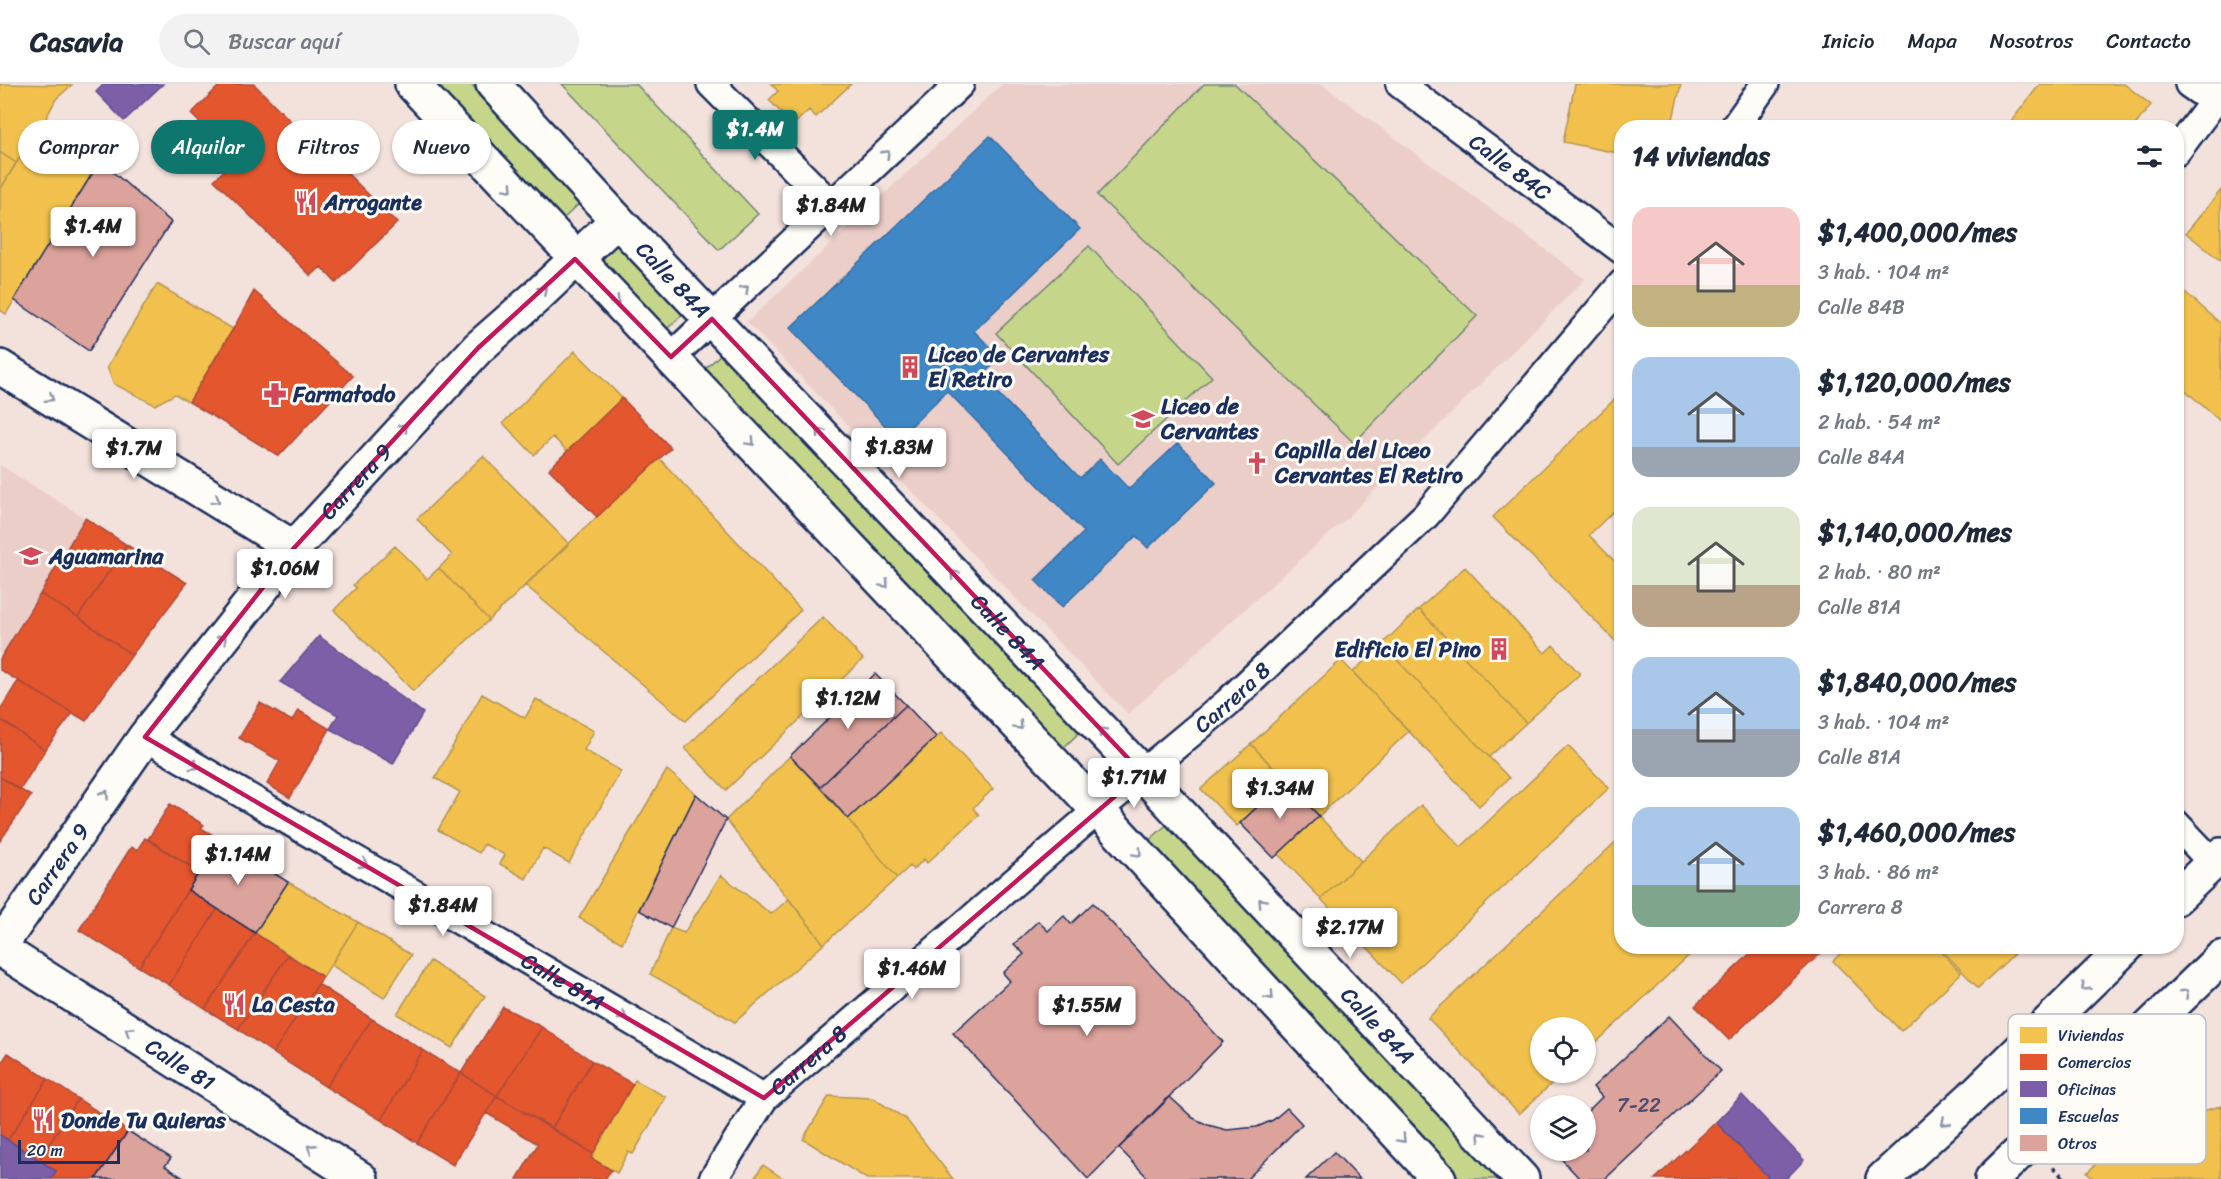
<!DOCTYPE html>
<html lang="es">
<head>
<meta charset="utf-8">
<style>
	:root { --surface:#fff; --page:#f2f2f3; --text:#1f2937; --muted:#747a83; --line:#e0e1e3; --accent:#0f766e }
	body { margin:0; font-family:Sriracha,sans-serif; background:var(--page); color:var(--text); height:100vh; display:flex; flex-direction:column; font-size:22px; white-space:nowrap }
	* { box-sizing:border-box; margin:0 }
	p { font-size:20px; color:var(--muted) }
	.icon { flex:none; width:33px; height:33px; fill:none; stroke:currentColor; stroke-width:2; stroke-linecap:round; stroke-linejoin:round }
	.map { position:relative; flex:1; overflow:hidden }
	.panel { position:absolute; left:1614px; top:36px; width:570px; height:834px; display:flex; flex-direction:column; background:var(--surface); border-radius:24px; box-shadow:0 2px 4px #0004 }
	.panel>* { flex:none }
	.guide { position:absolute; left:18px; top:36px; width:570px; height:54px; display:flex; gap:12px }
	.buttons { position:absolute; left:1530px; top:933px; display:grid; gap:12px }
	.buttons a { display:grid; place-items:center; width:66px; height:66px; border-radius:50%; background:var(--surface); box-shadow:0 2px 4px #0004; font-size:30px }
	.scale { position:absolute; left:18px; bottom:15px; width:102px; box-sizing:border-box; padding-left:6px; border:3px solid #1b2f5e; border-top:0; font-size:16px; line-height:21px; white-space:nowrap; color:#1b2f5e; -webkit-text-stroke:4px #fdfcf7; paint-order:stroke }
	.price { position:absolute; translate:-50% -51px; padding:0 14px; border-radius:6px; background:#fff; color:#222; font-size:20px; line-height:39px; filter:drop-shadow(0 2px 3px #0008) }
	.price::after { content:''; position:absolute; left:50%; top:36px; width:18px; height:14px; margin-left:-9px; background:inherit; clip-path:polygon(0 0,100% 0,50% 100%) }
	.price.current { background:var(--accent); color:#fff }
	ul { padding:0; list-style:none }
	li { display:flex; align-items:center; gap:18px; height:150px; padding:0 18px }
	li span { display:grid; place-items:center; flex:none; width:168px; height:120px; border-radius:18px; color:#555 }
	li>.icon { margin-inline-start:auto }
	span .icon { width:72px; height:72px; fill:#fffc; stroke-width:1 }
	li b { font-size:26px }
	h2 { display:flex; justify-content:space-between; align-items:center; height:72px; padding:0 18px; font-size:26px }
	.tag { padding:0 21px; border-radius:27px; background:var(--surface); box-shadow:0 2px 4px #0004; font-size:21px; line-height:54px }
	.tag.current { background:var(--accent); color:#fff }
	header { display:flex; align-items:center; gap:36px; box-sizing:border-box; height:84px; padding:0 30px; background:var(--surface); border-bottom:2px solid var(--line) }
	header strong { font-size:28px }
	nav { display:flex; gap:33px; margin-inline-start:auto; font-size:21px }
	.search { width:420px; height:54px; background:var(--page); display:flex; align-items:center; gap:15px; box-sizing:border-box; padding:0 21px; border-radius:33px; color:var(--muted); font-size:22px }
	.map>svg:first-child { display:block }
	.built { fill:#eccec9 }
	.green { fill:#c5d68b; stroke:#708274; stroke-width:1.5 }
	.homes { fill:#f2c14e; stroke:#b29553; stroke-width:1.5 }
	.shops { fill:#e4572e; stroke:#a84b3c; stroke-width:1.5 }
	.offices { fill:#7b5ea7; stroke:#5e5091; stroke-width:1.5 }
	.schools { fill:#3f88c5; stroke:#346da6; stroke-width:1.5 }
	.building { fill:#dca29c; stroke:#1b2f5e; stroke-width:1.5 }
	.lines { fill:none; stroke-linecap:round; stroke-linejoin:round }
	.street-casing { stroke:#1b2f5e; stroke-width:32 }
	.secondary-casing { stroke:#1b2f5e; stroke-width:38 }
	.primary-casing { stroke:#1b2f5e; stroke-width:38 }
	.path { stroke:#1b2f5e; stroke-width:4; stroke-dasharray:4.5 4.5; stroke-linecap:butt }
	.street { stroke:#fdfcf7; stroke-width:27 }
	.secondary { stroke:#fdfcf7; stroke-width:33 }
	.primary { stroke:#fdfcf7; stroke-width:33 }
	.oneway { stroke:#8c96aa }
	.marked { fill:none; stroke:#c2185b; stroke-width:4.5; stroke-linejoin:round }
	.labels { text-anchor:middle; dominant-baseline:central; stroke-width:6; stroke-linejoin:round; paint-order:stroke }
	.number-label { font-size:20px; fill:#4b4c6e }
	.street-label { font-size:22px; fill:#1b2f5e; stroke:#fdfcf7 }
	.poi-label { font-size:22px; font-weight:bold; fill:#1b2f5e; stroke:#fdfcf7; text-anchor:start }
	.key { fill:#fdfcf7; stroke:#b9bec9; stroke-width:1.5 }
	.key-label { font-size:16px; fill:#1b2f5e }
</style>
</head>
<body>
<header>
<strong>Casavia</strong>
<div class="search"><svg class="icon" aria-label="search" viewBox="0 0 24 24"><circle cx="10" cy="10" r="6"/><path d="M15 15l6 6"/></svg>Buscar aquí</div>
<nav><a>Inicio</a><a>Mapa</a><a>Nosotros</a><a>Contacto</a></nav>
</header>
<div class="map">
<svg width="2221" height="1095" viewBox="0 0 2221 1095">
	<rect width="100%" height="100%" fill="#f3e1dc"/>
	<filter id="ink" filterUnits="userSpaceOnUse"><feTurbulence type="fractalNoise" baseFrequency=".0167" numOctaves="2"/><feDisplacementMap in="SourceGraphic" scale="12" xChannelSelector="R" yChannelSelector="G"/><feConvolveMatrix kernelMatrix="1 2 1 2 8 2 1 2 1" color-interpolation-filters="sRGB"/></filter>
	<g filter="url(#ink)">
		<path class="built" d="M1002,0H1322L1585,195L1348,433L1128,630L747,238Z
			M0,381L85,434L0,575Z"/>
		<path class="green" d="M430,0H471L582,117L560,138Z
			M562,0H636L758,130L719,166Z
			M1204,0H1235L1477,232L1354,359L1097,111Z
			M618,158L685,228L664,248L597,178Z
			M1089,162L1212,293L1118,380L996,249Z
			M726,265L1083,645L1060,667L703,287Z
			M1172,736L1504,1095H1457L1146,759Z"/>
		<path class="homes" d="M0,0L72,1L56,15L43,40L16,79L0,68Z
			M771,0H851L816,33L809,26L793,41L769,16L778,7Z
			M1575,0H1681L1671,44H1622V70L1563,58Z
			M2040,0H2124L2151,21L2133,44H2006Z
			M31,55L91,92L6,230L0,226V106Z
			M0,68L16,79L0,106Z
			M2221,106V177L2186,149Z
			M157,200L233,245L189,318L175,310L155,321L114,300L107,283Z
			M2176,200L2221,240V338L2176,298Z
			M575,267L622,314L567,367L553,353L534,371L503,339Z
			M1622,308V419L1589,451L1622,485V556L1618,560L1493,433Z
			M483,372L569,460L489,536L439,484L452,471L417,435Z
			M659,374L801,526L686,637L525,501Z
			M395,462L427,495L439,484L489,536L413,607L334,526L356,504L353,501Z
			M1465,483L1545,569L1553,561L1580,590L1526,639L1419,525Z
			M1419,525L1526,639L1489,673L1382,560Z
			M823,533L863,575L726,706L685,664Z
			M1382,560L1509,694L1479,722L1353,588Z
			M1341,576L1409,647L1319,732L1251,660Z
			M482,610L525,634L536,615L594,647L584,666L621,687L569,779L543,764L526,795L500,780L505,771L484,760L479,769L438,746L460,708L435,694Z
			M941,649L993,705L973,724L979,731L927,779L924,775L913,786L910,782L897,794L848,735Z
			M1251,660L1285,697L1237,742L1201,705Z
			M1568,662L1609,704L1401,899L1321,815L1421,721L1461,763Z
			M790,672L848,735L897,794L824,860L726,736Z
			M667,686L696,710L622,859L579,834Z
			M1319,732L1361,777L1321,815L1278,770Z
			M1622,752V862H1699L1586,968V944H1540V988H1564L1519,1030L1428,934Z
			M721,791L771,830L789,815L824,860L735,938L650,890L671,844L684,849Z
			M288,798L358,838L323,893L255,849Z
			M358,838L411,871L384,914L331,881Z
			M1848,862H1936L1961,889L1901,947L1833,877Z
			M1943,862H2005L2013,871L1978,904L1941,865Z
			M2005,862H2022L2013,871Z
			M430,877L485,912L452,964L397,930Z
			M635,996L666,1013L633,1070L628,1068L617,1089L591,1074Z
			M829,1012L873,1014L906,1035L953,1095H867L803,1055Z
			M2221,1022V1095H2094L2087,1089L2129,1047Z
			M763,1081L784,1095H754Z"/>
		<path class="shops" d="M221,0H254L340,87L343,85L397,139L336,199L321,183L311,192L214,96L236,75L191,30Z
			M254,207L353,292L279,372L189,318L233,245Z
			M622,314L671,364L597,433L549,385Z
			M85,434L127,461L78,533L40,510Z
			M127,461L187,499L132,571L78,533Z
			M40,510L78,533L132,571L86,637L0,586V575Z
			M18,597L73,629L45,666L0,635V626Z
			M260,619L292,637L298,626L330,645L290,714L267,700L280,677L239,654Z
			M0,635L45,666L20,706L0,693Z
			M0,693L31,712L0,757Z
			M170,720L204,741L201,744L220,755L199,788L148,755Z
			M145,754L199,788L139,883L79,846L131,763L137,766Z
			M188,806L218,824L169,901L139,883Z
			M218,824L255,849L205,925L169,901Z
			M255,849L288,871L238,945L205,925Z
			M1758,862H1816L1822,868L1729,956L1695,922Z
			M288,871L323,893L273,969L238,945Z
			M318,900L372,935L326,1003L273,969Z
			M503,923L542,943L497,1012L461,989Z
			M372,935L423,966L381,1036L326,1003Z
			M542,943L592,977L552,1044L497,1012Z
			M423,966L461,989L417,1059L381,1036Z
			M8,969L48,995L8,1056L0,1051V981Z
			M592,977L633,1000L593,1070L552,1044Z
			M461,989L497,1012L453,1081L417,1059Z
			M48,995L78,1015L39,1076L8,1056Z
			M497,1012L593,1070L591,1074L611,1086L605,1095H517L538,1060L486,1029Z
			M78,1015L128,1047L96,1095H51L56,1087L39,1076Z
			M1716,1038L1770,1095H1655Z"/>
		<path class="offices" d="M104,0H163L124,37L96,8Z
			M319,552L423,629L393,680L330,645L338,631L280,598Z
			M1742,1011L1804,1076L1786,1095H1770L1716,1038Z
			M0,1051L56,1087L51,1095H0Z"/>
		<path class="schools" d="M990,52L1080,145L974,247L1001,274L981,292L1080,394L1100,375L1129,405L1178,359L1216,399L1148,464L1136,452L1062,523L1035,496L1084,448L947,307L898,355L790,244Z"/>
		<path class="building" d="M100,77L171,138L89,267L14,216Z
			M875,590L906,621L820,703L790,672Z
			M906,621L936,653L848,735L820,703Z
			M1285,697L1319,732L1274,774L1240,739Z
			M696,710L726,736L671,844L639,826Z
			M220,755L288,798L255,849L188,806Z
			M1093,819L1223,958L1088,1095L953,949L1010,897L1003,889L1024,870L1014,860L1038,837L1048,847L1064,832L1071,840Z
			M1669,932L1721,987L1605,1095H1580L1553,1066H1586V1029L1602,1013L1593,1003Z
			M1170,1013L1193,1034L1208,1041L1227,1046L1257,1043L1273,1036L1287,1024L1302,1040L1247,1095H1149L1119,1064Z
			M128,1047L171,1074L165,1082L185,1095H96Z
			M1334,1068L1360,1095H1306Z"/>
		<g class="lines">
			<g class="street-casing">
				<g id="street">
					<path d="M711,0L832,122"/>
					<path id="s1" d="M1400,0L1622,166"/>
					<path d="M2189,0L2215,18"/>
					<path d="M1734,44L1765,0"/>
					<path d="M2176,68L2221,8"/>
					<path d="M671,273L960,0"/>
					<path id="s2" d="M145,653L764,1014"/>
					<path d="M2176,740L2213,779"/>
					<path id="s3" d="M713,1095L764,1014L1098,726L1227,619L1426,431L1622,200"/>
				</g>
			</g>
			<g class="secondary-casing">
				<g id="secondary">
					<path d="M412,0L1068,694L1439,1095"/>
					<path id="s4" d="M493,0L617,136L1113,658L1522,1095"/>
					<path d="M0,283L294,464"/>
					<path id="s5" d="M0,862L145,653L294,464L478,264L536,213L617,136"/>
					<path id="s6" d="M0,865L361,1095"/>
				</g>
			</g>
			<g class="primary-casing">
				<path id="primary" d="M2176,814L2221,771
					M1883,1095L1969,1016L2127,862
					M1992,1095L2221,874"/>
			</g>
			<path class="path" d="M2053,1083L2065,1095"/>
			<use href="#street" class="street"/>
			<use href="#secondary" class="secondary"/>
			<use href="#primary" class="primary"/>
		</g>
		<defs><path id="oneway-chevron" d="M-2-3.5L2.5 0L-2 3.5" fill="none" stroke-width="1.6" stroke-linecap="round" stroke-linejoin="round" transform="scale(1.5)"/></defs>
		<g class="oneway">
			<use href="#oneway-chevron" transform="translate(886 70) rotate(-44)"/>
			<use href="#oneway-chevron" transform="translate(509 104) rotate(47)"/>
			<use href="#oneway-chevron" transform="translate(745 205) rotate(-43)"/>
			<use href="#oneway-chevron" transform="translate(543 206) rotate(-43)"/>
			<use href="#oneway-chevron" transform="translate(616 217) rotate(46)"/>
			<use href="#oneway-chevron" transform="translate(50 314) rotate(32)"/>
			<use href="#oneway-chevron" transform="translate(404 343) rotate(-48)"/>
			<use href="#oneway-chevron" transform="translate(820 348) rotate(-133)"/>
			<use href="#oneway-chevron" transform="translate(751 358) rotate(47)"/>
			<use href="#oneway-chevron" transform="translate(216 416) rotate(32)"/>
			<use href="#oneway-chevron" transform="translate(954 490) rotate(-133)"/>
			<use href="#oneway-chevron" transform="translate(885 500) rotate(47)"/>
			<use href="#oneway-chevron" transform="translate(223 554) rotate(-52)"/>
			<use href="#oneway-chevron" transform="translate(1019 642) rotate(47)"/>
			<use href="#oneway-chevron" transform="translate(1102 647) rotate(-133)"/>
			<use href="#oneway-chevron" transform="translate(195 682) rotate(30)"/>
			<use href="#oneway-chevron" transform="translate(105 710) rotate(-55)"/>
			<use href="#oneway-chevron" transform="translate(1138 769) rotate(47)"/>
			<use href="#oneway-chevron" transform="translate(364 780) rotate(30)"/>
			<use href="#oneway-chevron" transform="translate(1262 818) rotate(-133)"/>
			<use href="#oneway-chevron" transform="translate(2085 903) rotate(136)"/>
			<use href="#oneway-chevron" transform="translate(2185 909) rotate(-44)"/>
			<use href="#oneway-chevron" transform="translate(1270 912) rotate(47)"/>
			<use href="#oneway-chevron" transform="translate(623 932) rotate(30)"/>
			<use href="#oneway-chevron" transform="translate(129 947) rotate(-147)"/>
			<use href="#oneway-chevron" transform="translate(1945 1038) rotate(138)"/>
			<use href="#oneway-chevron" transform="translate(1481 1052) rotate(-133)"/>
			<use href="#oneway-chevron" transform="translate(1402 1055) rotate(47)"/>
			<use href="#oneway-chevron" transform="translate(311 1064) rotate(-147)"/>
		</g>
	</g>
	<path class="marked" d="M575,175L671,273L712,235L1142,689L764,1014L145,653L294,464L478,264Z"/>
	<defs>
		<g id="restaurant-bare" transform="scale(1.8)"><path d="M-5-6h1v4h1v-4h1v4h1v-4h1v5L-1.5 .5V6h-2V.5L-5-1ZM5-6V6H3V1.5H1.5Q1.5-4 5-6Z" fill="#d1495b" stroke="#fdfcf7" stroke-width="2.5" paint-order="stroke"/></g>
		<g id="building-bare" transform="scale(1.8)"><path d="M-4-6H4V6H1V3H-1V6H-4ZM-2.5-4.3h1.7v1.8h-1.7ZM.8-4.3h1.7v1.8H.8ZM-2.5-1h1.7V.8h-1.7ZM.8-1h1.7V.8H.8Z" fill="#d1495b" stroke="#fdfcf7" stroke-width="2.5" paint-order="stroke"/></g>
		<g id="pharmacy-bare" transform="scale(1.8)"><path d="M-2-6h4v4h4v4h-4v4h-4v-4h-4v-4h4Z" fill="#d1495b" stroke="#fdfcf7" stroke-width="2.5" paint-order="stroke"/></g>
		<g id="school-bare" transform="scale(1.8)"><path d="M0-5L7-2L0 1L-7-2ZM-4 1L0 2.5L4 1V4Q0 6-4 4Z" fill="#d1495b" stroke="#fdfcf7" stroke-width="2.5" paint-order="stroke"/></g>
		<g id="church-bare" transform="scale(1.8)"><path d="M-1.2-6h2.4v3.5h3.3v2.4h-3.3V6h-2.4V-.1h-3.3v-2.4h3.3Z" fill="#d1495b" stroke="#fdfcf7" stroke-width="2.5" paint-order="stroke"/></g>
	</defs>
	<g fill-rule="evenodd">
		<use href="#restaurant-bare" x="306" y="118"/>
		<use href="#building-bare" x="910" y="283"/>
		<use href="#pharmacy-bare" x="275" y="310"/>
		<use href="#school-bare" x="1143" y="335"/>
		<use href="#church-bare" x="1257" y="379"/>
		<use href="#school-bare" x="31" y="472"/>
		<use href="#building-bare" x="1499" y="565"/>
		<use href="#restaurant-bare" x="234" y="920"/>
		<use href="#restaurant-bare" x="43" y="1036"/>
	</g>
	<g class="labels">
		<g class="number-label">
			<text x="1639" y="1021">7-22</text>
		</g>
		<g class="street-label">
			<text stroke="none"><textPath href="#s1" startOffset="138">Calle 84C</textPath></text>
			<text stroke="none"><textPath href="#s4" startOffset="266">Calle 84A</textPath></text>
			<text stroke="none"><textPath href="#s5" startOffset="586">Carrera 9</textPath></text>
			<text stroke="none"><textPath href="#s4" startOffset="752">Calle 84A</textPath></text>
			<text stroke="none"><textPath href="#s3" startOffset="712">Carrera 8</textPath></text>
			<text stroke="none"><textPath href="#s5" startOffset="100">Carrera 9</textPath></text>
			<text stroke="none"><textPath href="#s2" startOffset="484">Calle 81A</textPath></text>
			<text stroke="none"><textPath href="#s4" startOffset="1292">Calle 84A</textPath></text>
			<text stroke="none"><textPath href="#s3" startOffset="154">Carrera 8</textPath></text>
			<text stroke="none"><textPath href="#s6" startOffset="214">Calle 81</textPath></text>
		</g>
		<g class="poi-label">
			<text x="324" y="118">Arrogante</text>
			<text x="928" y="270">Liceo de Cervantes<tspan x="928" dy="25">El Retiro</tspan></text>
			<text x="293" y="310">Farmatodo</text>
			<text x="1161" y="322">Liceo de<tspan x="1161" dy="25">Cervantes</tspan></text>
			<text x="1275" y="366">Capilla del Liceo<tspan x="1275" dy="25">Cervantes El Retiro</tspan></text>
			<text x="49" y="472">Aguamarina</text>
			<text x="1481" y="565" text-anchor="end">Edificio El Pino</text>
			<text x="252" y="920">La Cesta</text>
			<text x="61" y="1036">Donde Tu Quieras</text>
		</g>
	</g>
	<rect x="2008" y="930" width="198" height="150" rx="9" class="key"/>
	<rect x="2020" y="943" width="27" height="16" fill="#f2c14e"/>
	<rect x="2020" y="970" width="27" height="16" fill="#e4572e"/>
	<rect x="2020" y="997" width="27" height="16" fill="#7b5ea7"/>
	<rect x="2020" y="1024" width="27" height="16" fill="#3f88c5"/>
	<rect x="2020" y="1051" width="27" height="16" fill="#dca29c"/>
	<g class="key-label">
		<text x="2058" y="957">Viviendas</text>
		<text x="2058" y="984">Comercios</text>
		<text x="2058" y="1011">Oficinas</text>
		<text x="2058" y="1038">Escuelas</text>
		<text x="2058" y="1065">Otros</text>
	</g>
</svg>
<div class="buttons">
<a><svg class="icon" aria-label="locate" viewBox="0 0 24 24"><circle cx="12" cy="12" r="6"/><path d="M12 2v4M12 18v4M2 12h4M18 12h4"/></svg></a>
<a><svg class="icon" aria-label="layers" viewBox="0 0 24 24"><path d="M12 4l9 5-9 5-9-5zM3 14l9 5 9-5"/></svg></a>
</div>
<div class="scale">20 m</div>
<b class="price current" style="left:755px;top:77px">$1.4M</b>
<b class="price" style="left:831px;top:153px">$1.84M</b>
<b class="price" style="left:93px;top:174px">$1.4M</b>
<b class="price" style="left:899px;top:395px">$1.83M</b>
<b class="price" style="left:134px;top:396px">$1.7M</b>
<b class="price" style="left:285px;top:516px">$1.06M</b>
<b class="price" style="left:848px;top:646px">$1.12M</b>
<b class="price" style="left:1134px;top:725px">$1.71M</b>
<b class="price" style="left:1280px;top:736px">$1.34M</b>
<b class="price" style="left:238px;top:802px">$1.14M</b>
<b class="price" style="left:443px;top:853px">$1.84M</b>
<b class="price" style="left:1350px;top:875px">$2.17M</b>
<b class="price" style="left:912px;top:916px">$1.46M</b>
<b class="price" style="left:1087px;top:953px">$1.55M</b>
<div class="guide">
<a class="tag">Comprar</a>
<a class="tag current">Alquilar</a>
<a class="tag">Filtros</a>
<a class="tag">Nuevo</a>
</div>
<section class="panel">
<h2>14 viviendas<svg class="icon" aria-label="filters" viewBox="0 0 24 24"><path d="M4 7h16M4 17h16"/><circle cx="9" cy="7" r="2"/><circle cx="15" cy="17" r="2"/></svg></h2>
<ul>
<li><span style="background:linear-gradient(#f6c9c9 65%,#c2b280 0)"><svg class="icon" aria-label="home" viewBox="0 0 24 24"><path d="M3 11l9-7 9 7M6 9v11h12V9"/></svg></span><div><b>$1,400,000/mes</b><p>3 hab. · 104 m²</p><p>Calle 84B</p></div></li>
<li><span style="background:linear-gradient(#a9c7e8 75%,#9aa5b1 0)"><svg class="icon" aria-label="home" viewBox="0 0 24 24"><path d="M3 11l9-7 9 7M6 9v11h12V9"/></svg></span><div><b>$1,120,000/mes</b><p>2 hab. · 54 m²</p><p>Calle 84A</p></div></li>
<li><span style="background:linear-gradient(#dfe7d0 65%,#b9a48a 0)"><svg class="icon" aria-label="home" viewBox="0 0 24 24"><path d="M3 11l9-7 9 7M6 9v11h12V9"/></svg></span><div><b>$1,140,000/mes</b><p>2 hab. · 80 m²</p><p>Calle 81A</p></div></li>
<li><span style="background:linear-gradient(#a9c7e8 60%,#9aa5b1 0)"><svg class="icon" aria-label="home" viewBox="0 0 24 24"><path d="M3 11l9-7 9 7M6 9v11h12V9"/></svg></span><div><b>$1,840,000/mes</b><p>3 hab. · 104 m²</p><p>Calle 81A</p></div></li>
<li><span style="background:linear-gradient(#a9c7e8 65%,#7fa58c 0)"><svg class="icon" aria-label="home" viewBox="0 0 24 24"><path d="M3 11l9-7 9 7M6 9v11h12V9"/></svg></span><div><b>$1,460,000/mes</b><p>3 hab. · 86 m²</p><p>Carrera 8</p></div></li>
</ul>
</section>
</div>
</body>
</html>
